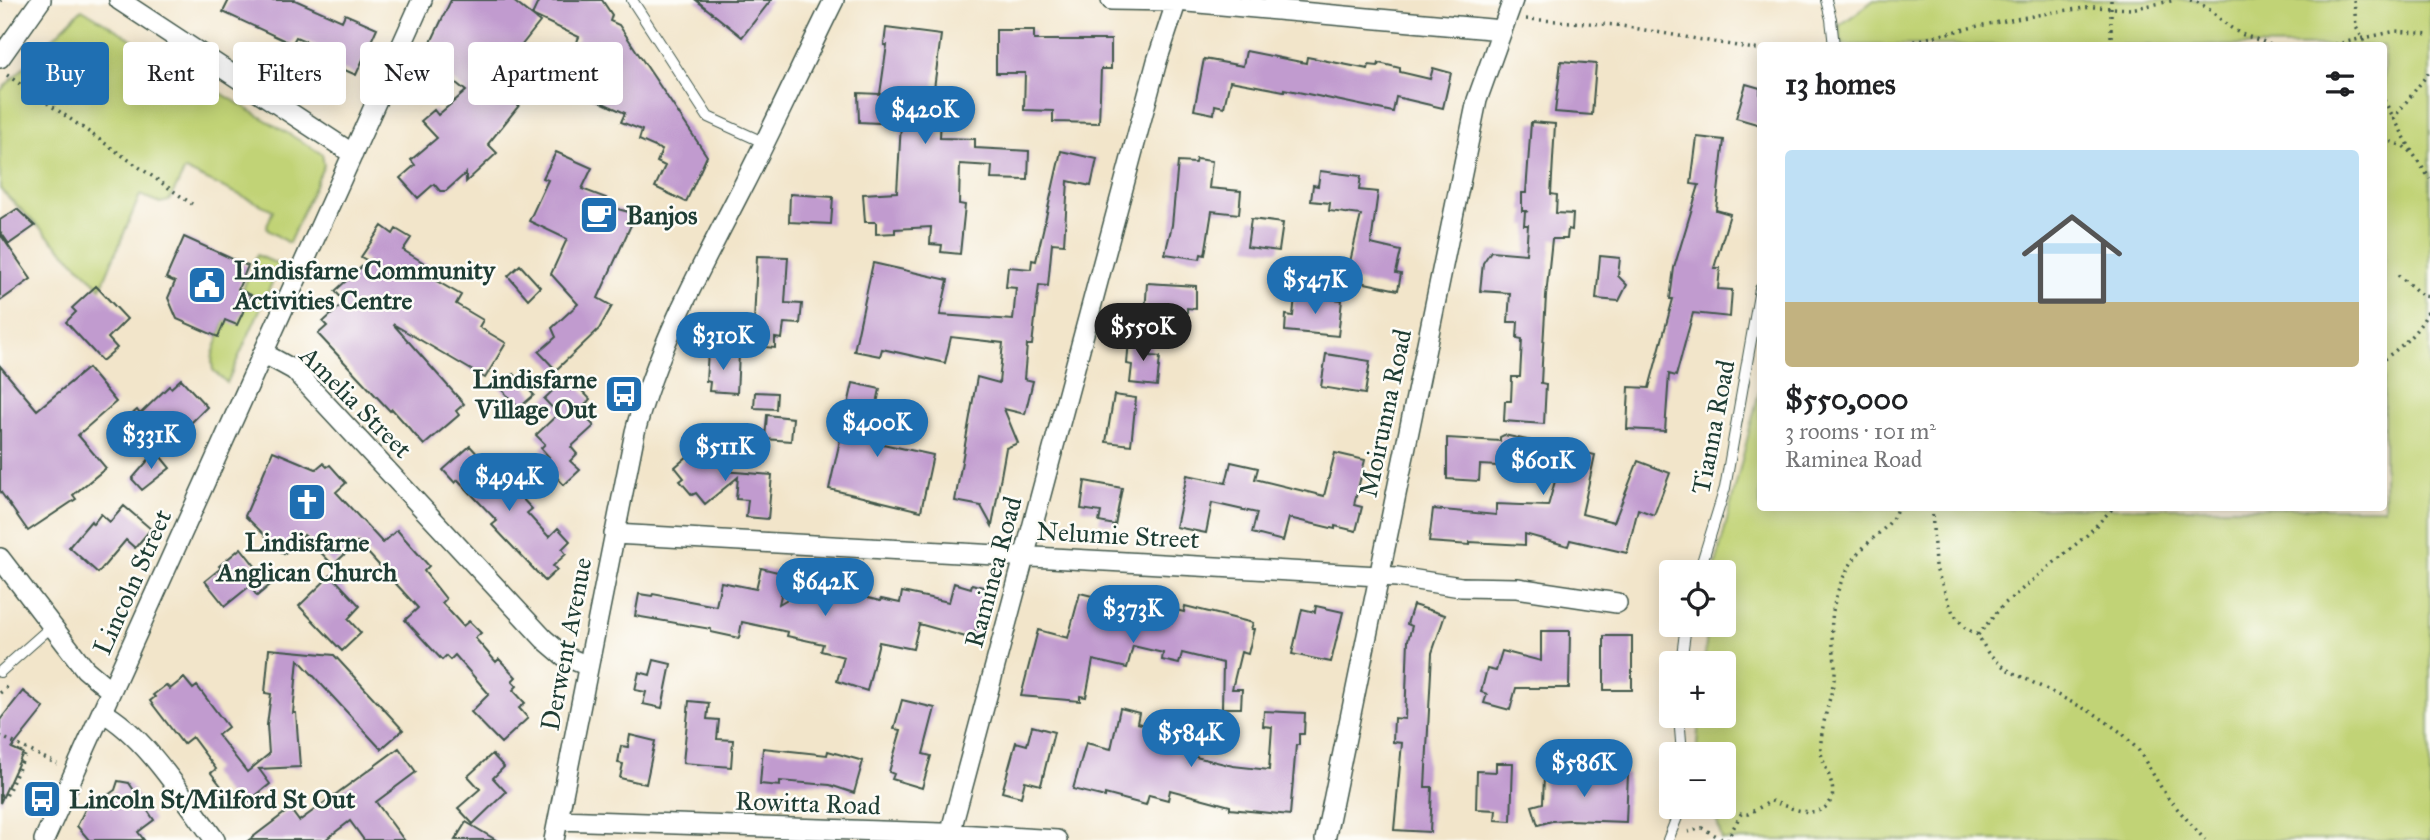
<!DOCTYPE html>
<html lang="en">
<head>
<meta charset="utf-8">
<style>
	:root { --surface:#fff; --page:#f2f2f2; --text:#202124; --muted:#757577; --accent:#1f6fb2 }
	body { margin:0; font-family:"IM FELL Great Primer",serif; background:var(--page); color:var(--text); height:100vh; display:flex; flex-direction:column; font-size:26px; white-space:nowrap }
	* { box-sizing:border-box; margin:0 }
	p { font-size:23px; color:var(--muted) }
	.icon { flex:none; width:38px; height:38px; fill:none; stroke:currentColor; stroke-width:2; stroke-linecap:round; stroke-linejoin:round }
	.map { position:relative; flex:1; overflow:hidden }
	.drawer { position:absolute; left:1757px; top:42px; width:630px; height:469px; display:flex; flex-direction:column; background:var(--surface); border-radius:7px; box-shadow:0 4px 18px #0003 }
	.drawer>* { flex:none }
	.hud { position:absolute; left:21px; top:42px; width:665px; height:63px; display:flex; gap:14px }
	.fabs { position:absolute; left:1659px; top:560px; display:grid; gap:14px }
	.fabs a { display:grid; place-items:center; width:77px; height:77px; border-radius:7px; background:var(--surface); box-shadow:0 4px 18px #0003; font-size:35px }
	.price { position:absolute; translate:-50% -60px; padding:0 16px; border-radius:24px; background:var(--accent); color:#fff; font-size:23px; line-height:46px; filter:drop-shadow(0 2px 4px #0008) }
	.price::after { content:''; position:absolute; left:50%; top:42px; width:21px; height:16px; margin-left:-10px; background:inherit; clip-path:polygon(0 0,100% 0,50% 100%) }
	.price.active { background:#222; color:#fff }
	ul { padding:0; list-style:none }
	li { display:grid; align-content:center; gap:14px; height:371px; padding:0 28px }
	li span { display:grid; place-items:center; height:217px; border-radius:7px; color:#555 }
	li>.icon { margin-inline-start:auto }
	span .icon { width:126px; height:126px; fill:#fffc; stroke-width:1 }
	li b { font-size:30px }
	h2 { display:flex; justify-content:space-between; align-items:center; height:84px; padding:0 28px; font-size:30px }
	.chip { padding:0 24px; border-radius:7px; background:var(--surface); box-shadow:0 4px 18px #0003; font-size:24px; line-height:63px }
	.chip.active { background:var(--accent); color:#fff }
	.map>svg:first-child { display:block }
	.green { fill:#c1d376; stroke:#708855; stroke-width:2 }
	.building { fill:#c19bcf }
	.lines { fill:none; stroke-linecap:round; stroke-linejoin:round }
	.lane-casing { stroke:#3f564a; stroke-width:12 }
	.street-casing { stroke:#3f564a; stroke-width:22 }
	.path { stroke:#3f564a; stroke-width:3.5; stroke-dasharray:2 5; stroke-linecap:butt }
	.lane { stroke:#fff; stroke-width:10 }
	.street { stroke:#fff; stroke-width:19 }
	.labels { text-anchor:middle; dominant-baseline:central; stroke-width:5; stroke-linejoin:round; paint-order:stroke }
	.poi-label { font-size:26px; font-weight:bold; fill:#1f3d34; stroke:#fdfcf7; text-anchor:start }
	.street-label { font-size:26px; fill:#1f3d34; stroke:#fdfcf7 }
</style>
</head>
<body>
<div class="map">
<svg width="2430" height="840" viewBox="0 0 2430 840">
	<rect width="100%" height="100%" fill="#fdfcf7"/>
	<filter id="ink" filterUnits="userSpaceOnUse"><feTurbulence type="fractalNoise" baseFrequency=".0143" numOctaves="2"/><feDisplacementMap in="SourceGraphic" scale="14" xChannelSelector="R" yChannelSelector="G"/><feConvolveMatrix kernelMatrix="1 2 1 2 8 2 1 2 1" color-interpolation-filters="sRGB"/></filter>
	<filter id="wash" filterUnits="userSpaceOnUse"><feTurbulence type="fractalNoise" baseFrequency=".00686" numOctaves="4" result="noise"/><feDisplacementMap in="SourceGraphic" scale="28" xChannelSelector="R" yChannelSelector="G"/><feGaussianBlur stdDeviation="1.57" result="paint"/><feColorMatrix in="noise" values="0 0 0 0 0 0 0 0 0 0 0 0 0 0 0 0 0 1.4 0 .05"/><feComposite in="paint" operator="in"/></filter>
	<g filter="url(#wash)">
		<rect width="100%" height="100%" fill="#f2e5ca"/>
		<path class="green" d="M1874,0H2430V840H1722L1713,807H1724V754H1699L1697,746L1699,716H1724V663H1704L1708,625H1724V572H1714L1760,388V508H2384V46L1842,45L1839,26Z
			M82,9L322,154L324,165L289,243L268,230L267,226L273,210L185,170L169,201L160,203L140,195L101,288L0,189V91Z
			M257,255L280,265L227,383L213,370L212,363L213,354L225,320L250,295L242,291Z"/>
		<g id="blocks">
			<path class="building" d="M229,0H295L342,21L345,14L377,28L356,75L324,61L329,51L296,37L292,44L223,12Z
				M451,0H512L540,22L506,65L534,87L488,144L497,153L466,182V173L446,191H440L434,184L418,198L400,178L415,165L411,160L437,138L421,121L434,110L438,115L466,91L424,57Z
				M539,0H602L612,15L610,21L619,25L707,156L686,202L655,187L665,166L657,162L662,150L639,140L642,130L621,122L625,113L583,94L588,82L584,81L587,73L577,69L584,53L574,49L579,37L532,15Z
				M696,0H771L742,37Z
				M886,28L941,35L933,96H942L940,138L975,139V148L1029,151L1028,180L991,179L992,166L960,164L959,204L965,205L960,254L941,252L942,245L930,244L931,227L895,229V233L876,234V222H865L863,194L897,192L901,124L859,122L858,93L880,94L887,45H884Z
				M996,30H1034V40H1111V69H1101L1099,123L1053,122V111L1024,110L1025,73H996Z
				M1246,51L1306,63L1307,57L1368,69L1369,65L1378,66L1379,63L1400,68V72L1430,79L1433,68L1451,73L1443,108L1396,97L1393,112L1284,89V91L1230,81L1224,107L1215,105L1214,114L1194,110L1204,59L1243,66Z
				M1561,61L1596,64L1592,115L1555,112Z
				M1746,84L1760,88V125L1736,118Z
				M1531,122L1555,124L1551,194L1557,195L1556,213L1573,214L1572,230L1568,229L1567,239H1552L1546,296L1542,363L1541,383L1546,384L1544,424L1504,421L1505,401H1511L1512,377H1520L1522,339L1517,338L1518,322H1508L1510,293L1480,291L1483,263L1491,251L1526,254L1528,225H1524L1525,212L1528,211H1522V193H1526Z
				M1697,137L1724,140L1716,210L1730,214L1714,268H1720L1718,289L1732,290L1730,317L1693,313L1676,376L1669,374L1665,431L1627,429L1629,387L1649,388L1673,299H1670L1674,268L1699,185L1691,184Z
				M1061,151L1097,159L1091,186L1068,181L1064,244L1052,243L1048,286L1039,285L1032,345H1027L1024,379L1033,381L1025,414L1004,409L1018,443L1006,448L992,526L981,506L955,501L977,377L999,383L1003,343L951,337L945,363L882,349L880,356L854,351L873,263L948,280L940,315L1013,320L1016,288L1006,287L1008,267L1031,269L1032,260L1036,261Z
				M556,152L592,168L582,189L606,198L603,205L636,214L598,298L612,306L599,329L556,370L539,352L556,337L552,328L578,304L551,274L567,239L529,221L548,180L543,178Z
				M1196,159L1212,161L1209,188L1241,191L1239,214L1212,211L1205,255L1201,254L1200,259L1165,254L1172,225L1178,162L1195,163Z
				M1320,171L1361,176L1359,190L1378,192L1371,244L1401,251L1396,273L1401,274L1398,290L1346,279L1361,215L1329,211L1330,203L1311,201L1313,185L1318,186Z
				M790,194L833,197L831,224L789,222Z
				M17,209L35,226L9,244L0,231V220Z
				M1251,219L1283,223L1279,251L1247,247Z
				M382,226L393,234L396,229L411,238L403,250L439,272L435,280L461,295L456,304L483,320L479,327L506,343L485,378L393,324L464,404L456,411L459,415L424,445L392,409L390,411L318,334L327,326L323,322L345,302L335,291L368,261L361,257Z
				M0,234L31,279L0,301Z
				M184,237L248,266L238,289L251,295L237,325L225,320L218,337L177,319L168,298L175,282L166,278Z
				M757,256L788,257L785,303L802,304L800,324L784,323L782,339L775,338V348L753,346Z
				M1600,256L1620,258L1618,276L1627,285L1619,301L1596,299Z
				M520,265L540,287L528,299L508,276Z
				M1147,283L1196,286V309L1187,308V314H1181V317L1145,315Z
				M96,286L127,319L108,338L117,348L102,361L66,322L76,312L72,308Z
				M1295,296L1342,300L1338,336L1285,331L1286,315L1293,316Z
				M1129,339L1152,341L1151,356L1160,357L1157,386L1130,383L1132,365L1127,364Z
				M708,352L739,354L737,393L709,391L710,382L706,381Z
				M1326,354L1370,361L1365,394L1321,387Z
				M0,366L37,410L88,368L116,402L78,435L106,468L73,495L76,499L28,531L0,491Z
				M514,374L534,395L519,408L499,387Z
				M568,376L590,399L585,405L589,410L584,415L594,426L571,447L577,454L570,461L580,470L564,485L543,463L549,457L541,448L545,444L536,435L558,414L544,399Z
				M181,379L207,407L186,428L171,413L139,439L124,421L137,410L140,414L169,386L171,388Z
				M853,383L880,389L869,441L933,455L921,511L829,489Z
				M755,392L777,393L776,409L754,408Z
				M1114,395L1136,398L1131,445L1106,442Z
				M767,415L793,418L791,441L765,439Z
				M1504,435L1595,455L1582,514L1614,522L1638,461L1670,473L1654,515L1638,509L1627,553L1570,540L1568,546L1525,534V545L1470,542V545L1429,542L1433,509L1496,515V504L1548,506L1557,474L1516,472V467L1480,465L1479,481L1447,479V438L1500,441V437Z
				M701,445L723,471L772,475L768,519L746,517L748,500L736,499L738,477L705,504L696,493L692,495L680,481L684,478L675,467Z
				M470,446L503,482L505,480L532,509L527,513L549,537L558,528L570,541L562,549L566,554L553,566L557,570L545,581L492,525L497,521L458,480L455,483L443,470Z
				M156,451L170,468L142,490L132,479Z
				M273,451L316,469L323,463L327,467L330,465L346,483L336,492L383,543L397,530L429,566L424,571L446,599L442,603L463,626L469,621L481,633L475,638L496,662L499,659L516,677L512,681L517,686L513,690L525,703L519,708L528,718L501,743L471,712L489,694L455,655L450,660L446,656L442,660L405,620L418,608L358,542L333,565L304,535L284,554L245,516Z
				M1335,453L1365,460L1354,505L1362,507L1356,531L1335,526V529L1289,518L1283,541L1252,533L1257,513L1212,503L1206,533L1176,527L1187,475L1226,483L1231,462L1258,468L1255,479L1324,496Z
				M1085,481L1122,488L1115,525L1099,522L1101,512L1081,509Z
				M124,506L151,529L135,548L126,540L98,573L69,547L91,521L93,524L101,514L110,522Z
				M241,548L270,585L257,596L250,586L225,606L205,581L221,568L219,566Z
				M761,568L786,574L779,604L813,584L880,601L881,599L900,603L902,592L949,602L954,583L971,588L972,584L987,588L973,639L919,624L913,649L879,642L867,691L837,681L844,657L821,651L823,644L787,636L788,632L742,622L739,638L711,632V629L635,616L639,594L652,596L653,594L716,606L721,582L756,589Z
				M331,575L360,606L348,619L361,633L342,651L299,606Z
				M1080,593L1120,603L1138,605V601L1184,612L1185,606L1253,623L1251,629H1254L1248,654L1241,652L1232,689H1242L1241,708H1222L1223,663L1182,653L1179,664L1162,660L1163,653L1133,646L1127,668L1093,660L1086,697L1080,696V701L1021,696L1038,630L1068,638Z
				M1413,605L1445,615L1432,653L1425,787H1432L1430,832L1394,830L1402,743L1393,742L1394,718L1405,719L1408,640L1412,626L1407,624Z
				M1316,606L1343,612L1331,662L1292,654L1302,609L1315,612Z
				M1541,631H1570L1569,688H1516L1510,710L1484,703L1487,694L1481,692L1487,669L1496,671L1502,651L1541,661Z
				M1604,636H1632V690H1604Z
				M269,649L334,655L403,730L381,749L298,659L293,713H296L300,767L259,769L270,784L239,809L211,773L216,769L192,737L183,744L150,701L155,697L153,695L166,685L170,689L184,678L193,689L197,686L228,727L218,735L247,772L269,754L267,725L271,694L265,693Z
				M654,660L671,664L662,708L643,704L646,692L635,690L639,672L650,675Z
				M23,691L44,708L12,748L23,753L0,803V720Z
				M902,700L935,708L923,754L931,756L922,788L892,779L894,774L889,772L901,730L894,729Z
				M689,701L709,703L707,719L719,720L717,739L733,740L731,767L683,763Z
				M1120,708L1139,713L1137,723L1158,728L1154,747L1233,766L1269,770L1272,727L1263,726L1264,711L1305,713L1304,734H1299V745H1296L1290,815L1230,809V806L1170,790L1168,800L1149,795L1146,805L1105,794V797L1073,789L1086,743L1111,749Z
				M1032,726L1054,732L1041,785L1025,781L1021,797L1002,792L1016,742L1027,745Z
				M630,735L655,741L646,784L620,778L623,764L618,763L621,746L628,747Z
				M399,748L416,772L376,802L404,840H364L350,821L325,840H249L290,809L299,821Z
				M763,748L827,755L828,751L863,761L854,793L830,785L780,781V786L760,784Z
				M492,754L504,767L493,778L506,792L473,824L458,808L480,789L468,776Z
				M1496,763H1513L1511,821L1495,820L1496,810L1476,809L1477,771L1496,772Z
				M1594,773L1628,774L1626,822L1569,820L1552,821L1538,825L1532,806L1543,803L1544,776L1594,778Z
				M118,781L129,783L154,820L138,832L144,840H89L77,826L90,799L94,805L115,790Z
				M466,822L496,840H455Z"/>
		</g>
	</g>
	<g filter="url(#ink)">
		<use href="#blocks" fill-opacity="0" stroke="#3f564a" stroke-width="2"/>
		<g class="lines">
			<g class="lane-casing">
				<path id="lane" d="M632,0L708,117L765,143
					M1826,0L1831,19L1834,46
					M1699,572L1725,488L1760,289
					M1681,663L1686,625
					M0,672L52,626
					M1679,716L1682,754
					M1668,840L1681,807"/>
			</g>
			<g class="street-casing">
				<path id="street" d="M119,0L353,154
					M1111,0L1176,1L1502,30
					M0,58L41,0
					M263,353L294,370L544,639L564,656L588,666
					M614,534L1397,577L1461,587L1517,588L1617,603
					M0,558L85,669L111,691
					M102,712C145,735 185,800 215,840
					M558,820L941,833L1057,840
					M950,834L1157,61L1177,0
					M44,840L422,0
					M554,840L635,432C658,345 701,268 742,188C774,126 803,62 834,0
					M1325,840L1477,100L1513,0"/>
			</g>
			<path class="path" d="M2111,0V46
				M2190,0C2210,5 2219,21 2236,31C2247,38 2261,39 2272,46
				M2354,0L2356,27L2367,46
				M0,1L1,0
				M1526,19L1616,25L1760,50
				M1894,46L1978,26L2054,12L2093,7L2131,9L2176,0
				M2328,46L2396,31L2430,34
				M7,75L192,204
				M2384,100L2414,155L2430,179
				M2393,119L2430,71
				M2384,139L2403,146L2410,152
				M2398,275L2423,296L2430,297
				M2384,359C2403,346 2421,329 2430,307
				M1932,508L1935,566L1953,613L1965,628L1978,635L1988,653L2006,669L2095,714L2122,733L2139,751L2167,797L2205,840
				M1978,635L2003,605L2087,535L2113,508
				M0,693L7,687
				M0,736L57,764
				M0,795L6,796L27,751
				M1688,832L1702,828L1724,840
				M1727,840L1741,814H1748L1771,801C1787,806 1817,822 1830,802C1839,788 1823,767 1821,752C1819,728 1832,698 1835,673C1836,655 1830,637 1832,620C1834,591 1847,564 1867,544C1880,531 1892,525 1897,508"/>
			<use href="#lane" class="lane"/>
			<use href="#street" class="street"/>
		</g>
	</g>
	<defs>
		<g id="cafe-square" transform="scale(2.0125)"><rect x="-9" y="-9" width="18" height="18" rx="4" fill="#1f6fb2" stroke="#fdfcf7"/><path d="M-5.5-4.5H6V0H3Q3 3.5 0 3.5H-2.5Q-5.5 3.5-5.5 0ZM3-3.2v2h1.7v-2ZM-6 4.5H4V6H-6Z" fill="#fff"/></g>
		<g id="civic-square" transform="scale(2.0125)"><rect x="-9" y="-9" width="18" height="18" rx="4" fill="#1f6fb2" stroke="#fdfcf7"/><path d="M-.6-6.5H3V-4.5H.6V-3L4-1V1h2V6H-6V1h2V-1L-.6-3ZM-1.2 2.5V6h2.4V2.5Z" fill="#fff"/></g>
		<g id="bus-square" transform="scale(2.0125)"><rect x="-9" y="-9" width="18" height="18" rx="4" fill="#1f6fb2" stroke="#fdfcf7"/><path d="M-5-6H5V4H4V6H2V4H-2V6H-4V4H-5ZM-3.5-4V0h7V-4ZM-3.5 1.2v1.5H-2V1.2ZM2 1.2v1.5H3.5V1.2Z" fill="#fff"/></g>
		<g id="church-square" transform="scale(2.0125)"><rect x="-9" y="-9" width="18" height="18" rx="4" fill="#1f6fb2" stroke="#fdfcf7"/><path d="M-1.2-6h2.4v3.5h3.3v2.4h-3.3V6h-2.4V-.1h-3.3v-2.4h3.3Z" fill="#fff"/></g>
	</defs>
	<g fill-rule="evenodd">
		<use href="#cafe-square" x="599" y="215"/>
		<use href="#civic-square" x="207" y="285"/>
		<use href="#bus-square" x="624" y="394"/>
		<use href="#church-square" x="307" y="502"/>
		<use href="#bus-square" x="42" y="799"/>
	</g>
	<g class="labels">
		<g class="poi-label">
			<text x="626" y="215">Banjos</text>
			<text x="234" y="270">Lindisfarne Community<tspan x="234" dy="30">Activities Centre</tspan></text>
			<text x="597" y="379" text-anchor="end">Lindisfarne<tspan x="597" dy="30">Village Out</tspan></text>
			<text x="307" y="542" text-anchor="middle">Lindisfarne<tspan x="307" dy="30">Anglican Church</tspan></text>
			<text x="69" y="799">Lincoln St/Milford St Out</text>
		</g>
		<g class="street-label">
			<text transform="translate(356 402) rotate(45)">Amelia Street</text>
			<text transform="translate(1385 413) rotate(-78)">Moirunna Road</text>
			<text transform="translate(1713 427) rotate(-79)">Tianna Road</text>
			<text transform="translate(1118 535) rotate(3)">Nelumie Street</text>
			<text transform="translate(993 572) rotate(-75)">Raminea Road</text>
			<text transform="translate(132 582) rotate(-66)">Lincoln Street</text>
			<text transform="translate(566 644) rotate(-79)">Derwent Avenue</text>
			<text transform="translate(808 803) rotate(2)">Rowitta Road</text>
		</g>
	</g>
</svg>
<div class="fabs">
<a><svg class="icon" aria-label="locate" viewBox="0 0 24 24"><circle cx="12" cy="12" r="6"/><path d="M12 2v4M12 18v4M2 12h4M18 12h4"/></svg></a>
<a>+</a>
<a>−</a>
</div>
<b class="price" style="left:925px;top:146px">$420K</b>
<b class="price" style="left:1315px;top:316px">$547K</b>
<b class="price active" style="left:1143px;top:363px">$550K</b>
<b class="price" style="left:723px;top:372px">$310K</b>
<b class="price" style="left:877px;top:459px">$400K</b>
<b class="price" style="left:151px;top:471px">$331K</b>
<b class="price" style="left:725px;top:483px">$511K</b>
<b class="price" style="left:1543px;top:497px">$601K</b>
<b class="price" style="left:509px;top:513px">$494K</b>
<b class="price" style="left:825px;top:618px">$642K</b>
<b class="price" style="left:1133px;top:645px">$373K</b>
<b class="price" style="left:1191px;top:769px">$584K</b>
<b class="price" style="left:1584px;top:799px">$586K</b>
<div class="hud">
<a class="chip active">Buy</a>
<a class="chip">Rent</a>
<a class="chip">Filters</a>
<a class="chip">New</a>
<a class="chip">Apartment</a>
</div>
<section class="drawer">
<h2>13 homes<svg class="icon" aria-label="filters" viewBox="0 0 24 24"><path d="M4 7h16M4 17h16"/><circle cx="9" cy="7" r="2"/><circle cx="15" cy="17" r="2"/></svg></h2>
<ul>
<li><span style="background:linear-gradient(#bfe0f5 70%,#c2b280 0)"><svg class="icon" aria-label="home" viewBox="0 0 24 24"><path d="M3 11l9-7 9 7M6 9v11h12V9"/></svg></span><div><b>$550,000</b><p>3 rooms · 101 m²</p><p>Raminea Road</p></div></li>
</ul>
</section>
</div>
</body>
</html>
